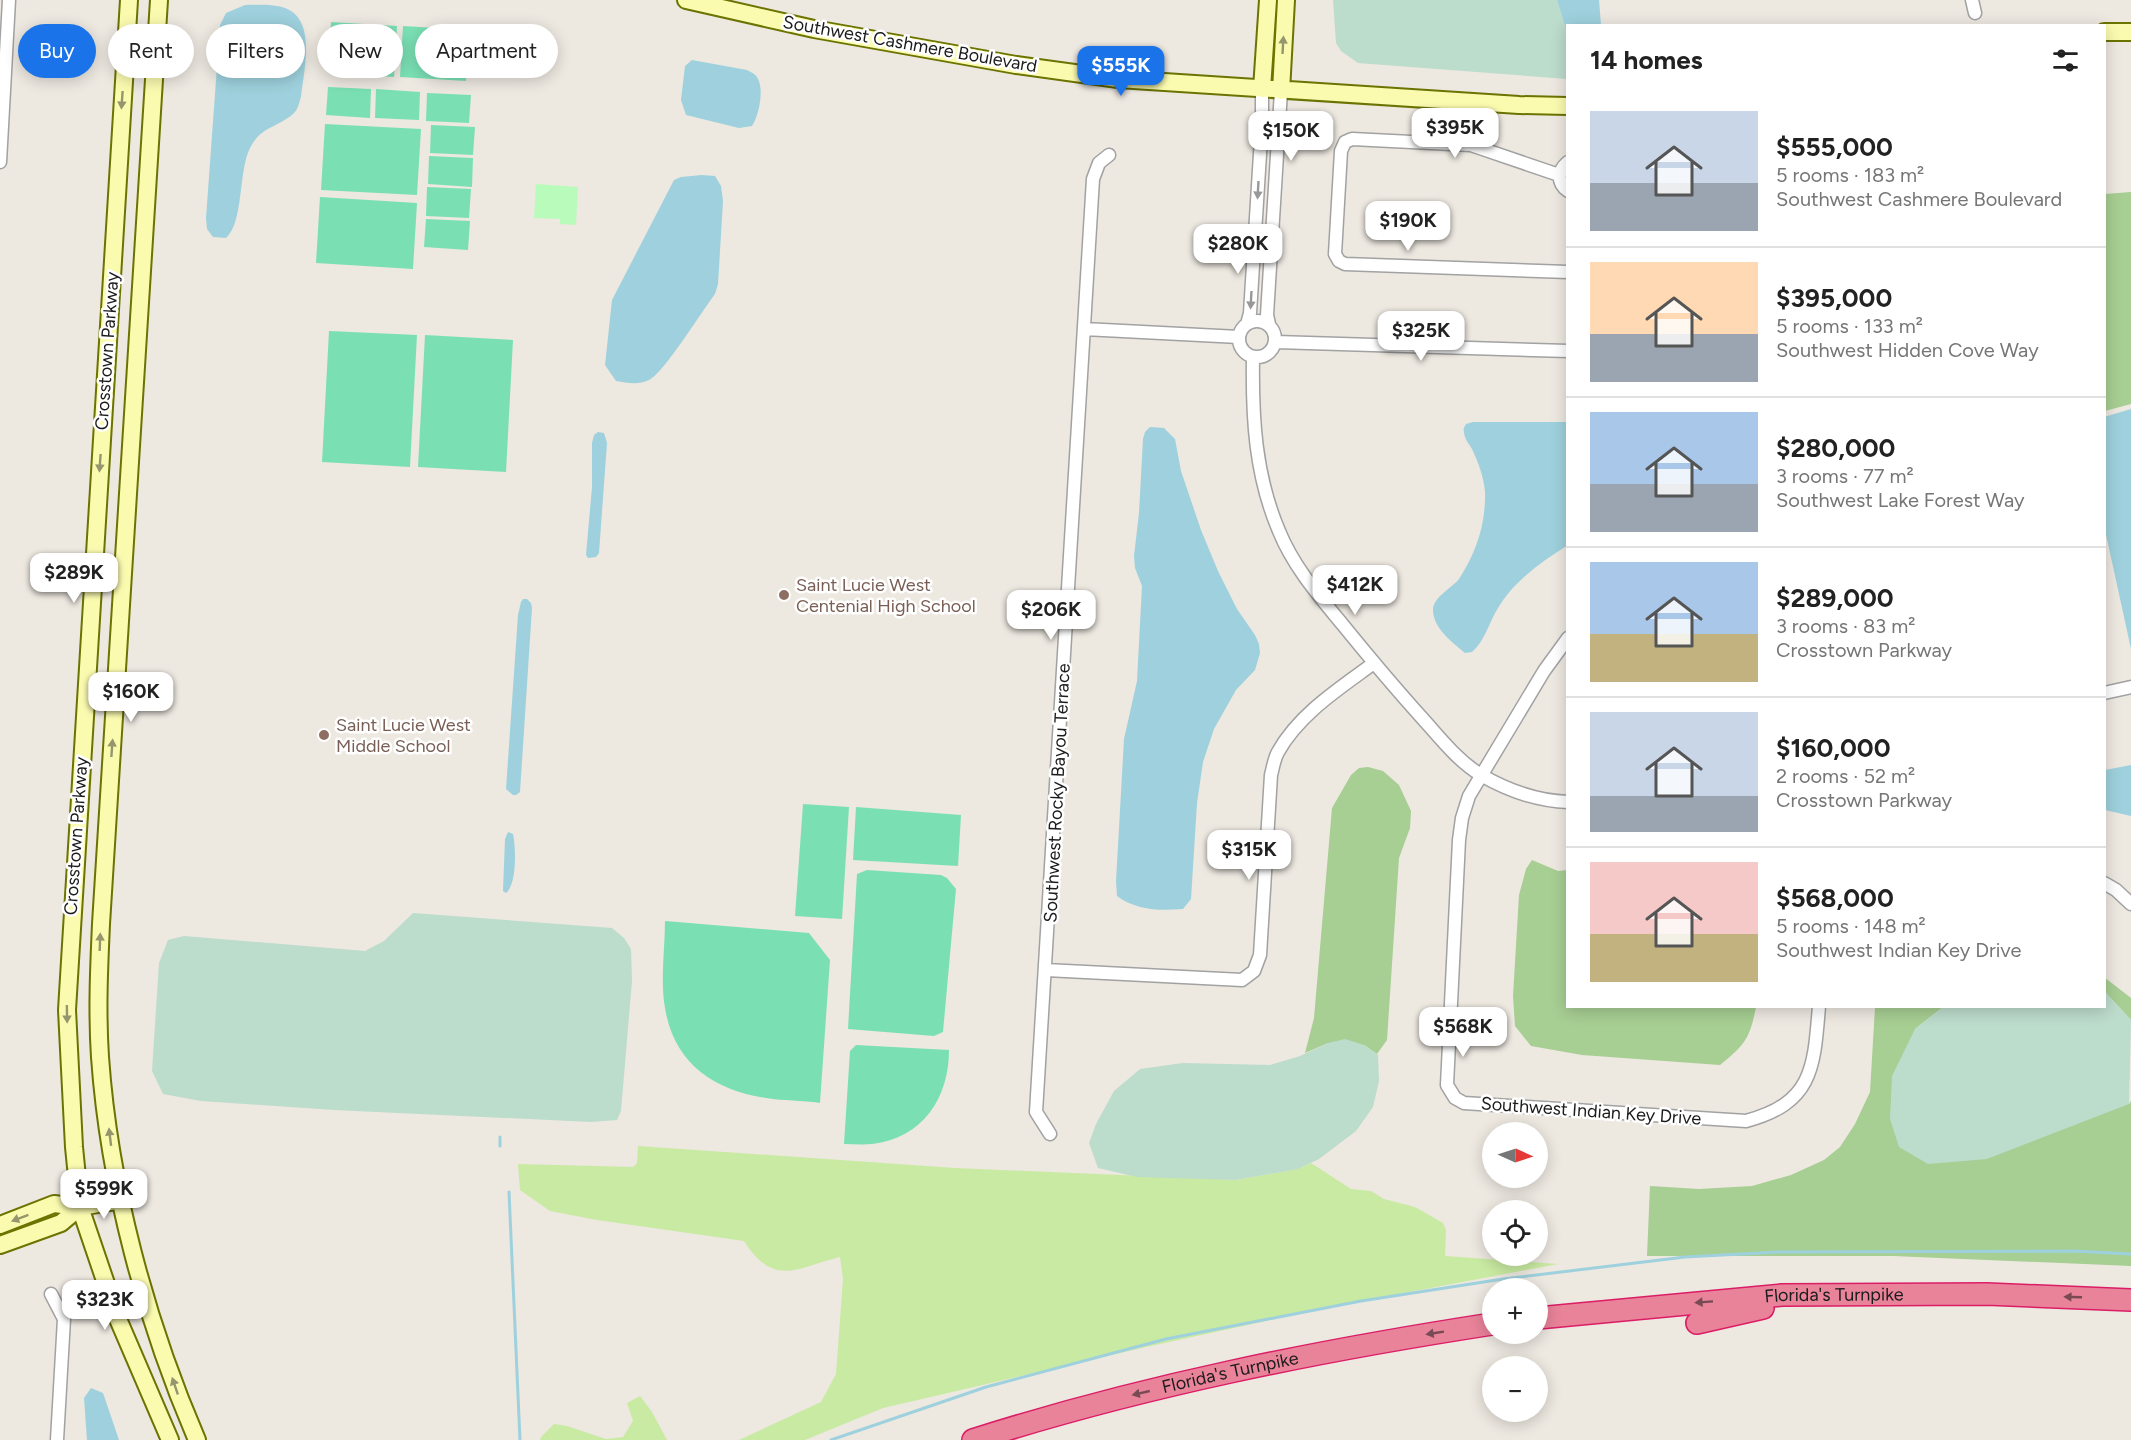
<!DOCTYPE html>
<html lang="en">
<head>
<meta charset="utf-8">
<style>
	:root { --surface:#fff; --page:#f6f6f6; --text:#222; --muted:#767676; --line:#e0e0e0; --accent:#1a73e8 }
	body { margin:0; font-family:Figtree,sans-serif; background:var(--page); color:var(--text); height:100vh; display:flex; flex-direction:column; font-size:22px; white-space:nowrap }
	* { box-sizing:border-box; margin:0 }
	p { font-size:20px; color:var(--muted) }
	.icon { flex:none; width:33px; height:33px; fill:none; stroke:currentColor; stroke-width:2; stroke-linecap:round; stroke-linejoin:round }
	.map { position:relative; flex:1; overflow:hidden }
	.sheet { position:absolute; left:1566px; top:24px; width:540px; height:984px; display:flex; flex-direction:column; background:var(--surface); border-radius:0px; box-shadow:0 3px 15px #0003 }
	.sheet>* { flex:none }
	.hud { position:absolute; left:18px; top:24px; width:570px; height:54px; display:flex; gap:12px }
	.needle { width:39px; rotate:93deg }
	.fabs { position:absolute; left:1482px; top:1122px; display:grid; gap:12px }
	.fabs a { display:grid; place-items:center; width:66px; height:66px; border-radius:50%; background:var(--surface); box-shadow:0 3px 15px #0003; font-size:30px }
	.price { position:absolute; translate:-50% -51px; padding:0 14px; border-radius:12px; background:#fff; color:#222; font-size:20px; line-height:39px; filter:drop-shadow(0 2px 3px #0008) }
	.price::after { content:''; position:absolute; left:50%; top:36px; width:18px; height:14px; margin-left:-9px; background:inherit; clip-path:polygon(0 0,100% 0,50% 100%) }
	.price.on { background:var(--accent); color:#fff }
	ul { padding:0; list-style:none }
	li { display:flex; align-items:center; gap:18px; height:150px; padding:0 24px }
	li+li { border-top:2px solid var(--line) }
	li span { display:grid; place-items:center; flex:none; width:168px; height:120px; border-radius:0px; color:#555 }
	li>.icon { margin-inline-start:auto }
	span .icon { width:72px; height:72px; fill:#fffc; stroke-width:1 }
	li b { font-size:26px }
	h2 { display:flex; justify-content:space-between; align-items:center; height:72px; padding:0 24px; font-size:26px }
	.tag { padding:0 21px; border-radius:27px; background:var(--surface); box-shadow:0 3px 15px #0003; font-size:21px; line-height:54px }
	.tag.on { background:var(--accent); color:#fff }
	.map>svg:first-child { display:block }
	.grass { fill:#c9eaa2 }
	.forest { fill:#a7ce93 }
	.wetland { fill:#bcdccc }
	.park { fill:#b9fbbb }
	.pitch { fill:#7ae0b4 }
	.water { fill:#9ed1dd }
	.lines { fill:none; stroke-linecap:round; stroke-linejoin:round }
	.stream { stroke:#9ed1dd; stroke-width:3 }
	.street-casing { stroke:#a2a2a2; stroke-width:15 }
	.secondary-casing { stroke:#6b7301; stroke-width:20 }
	.highway-casing { stroke:#db1d66; stroke-width:24 }
	.street { stroke:#fff; stroke-width:12 }
	.secondary { stroke:#fbfbb0; stroke-width:16 }
	.highway { stroke:#e9839a; stroke-width:21 }
	.oneway { fill:#96966d }
	.oneway2 { fill:#989898 }
	.oneway3 { fill:#784a54 }
	.education-dot { fill:#8d6e63; stroke:#fff; stroke-width:2 }
	.labels { text-anchor:middle; dominant-baseline:central; stroke-width:5; stroke-linejoin:round; paint-order:stroke }
	.street-label { font-size:18px; fill:#1b1b1b; stroke:#fff }
	.education-label { font-size:18px; fill:#785e54; stroke:#fff; text-anchor:start }
</style>
</head>
<body>
<div class="map">
<svg width="2131" height="1440" viewBox="0 0 2131 1440">
	<rect width="100%" height="100%" fill="#ede8e0"/>
	<path class="grass" d="M638,1146L955,1168L1236,1180L1298,1169L1311,1163L1351,1189L1371,1191L1384,1199L1415,1207L1443,1223L1446,1230L1445,1256L1558,1264L1341,1305L1146,1347L883,1408L805,1440H739L821,1402L836,1374L843,1279L840,1257C796,1268 774,1288 744,1241L597,1220L550,1211L520,1190L518,1164L633,1167L637,1163Z
		M640,1396L652,1412L667,1440H540L541,1437L554,1424L567,1426L606,1439L623,1437L633,1421L627,1403Z"/>
	<path class="forest" d="M2131,192V404L2105,411V194Z
		M1368,767L1383,771L1399,785L1411,811L1410,828L1399,858L1387,1040L1377,1054L1364,1045L1328,1043L1305,1053L1314,1018L1332,808L1351,775L1359,768Z
		M1532,860L1558,871L1567,870L1568,1006L1756,1007C1750,1038 1745,1045 1720,1065L1582,1055L1531,1046L1515,1026L1513,996L1519,895L1526,869Z
		M2104,977L2131,998V1020L2105,992Z
		M1875,1007H1943L1915,1029L2129,1104L2131,1101V1266L1893,1256H1647L1650,1186L1699,1189L1752,1186L1791,1175L1824,1160L1840,1147L1855,1124L1870,1092Z"/>
	<path class="wetland" d="M1333,0H1557L1567,33V79L1358,63L1341,51L1336,43Z
		M413,913L612,928L624,938L631,949L632,981L621,1111L617,1120L591,1122L334,1110L201,1101L163,1094L152,1071L159,963L168,940L184,936L365,951L384,941Z
		M2105,992L2131,1020L2129,1104L1987,1159L1928,1164L1899,1147L1890,1119L1892,1076L1915,1029L1943,1007L2104,1006Z
		M1345,1039L1364,1045L1378,1055L1379,1081L1373,1107L1356,1131L1319,1159L1298,1169L1236,1180L1137,1177L1098,1168L1089,1143L1096,1124L1114,1091L1140,1069L1183,1063L1270,1065L1300,1056L1328,1043Z"/>
	<path class="park" d="M536,184L578,187L576,225L560,224V219L534,218Z"/>
	<path class="pitch" d="M331,22L397,26L394,77L328,73Z
		M403,26L469,30L466,81L400,77Z
		M328,87L371,89L370,118L326,115Z
		M376,89L420,92L419,120L375,118Z
		M427,93L471,95L469,123L426,121Z
		M325,124L421,129L417,195L321,190Z
		M431,125L475,127L473,155L430,153Z
		M429,156L473,158L472,187L428,184Z
		M427,187L471,189L469,218L426,216Z
		M320,197L417,203L413,269L316,263Z
		M426,219L470,221L468,250L424,247Z
		M329,331L417,335L410,467L322,462Z
		M425,335L513,340L506,472L418,467Z
		M803,804L849,807L842,919L795,916Z
		M856,807L961,815L958,866L853,860Z
		M867,870L941,875L947,878L956,889L943,1032L934,1036L848,1029L857,874Z
		M665,921L809,933L830,960L820,1103C802,1100 784,1101 766,1098C713,1090 674,1063 665,1008C660,980 665,949 665,921Z
		M856,1045L949,1050C949,1098 923,1138 872,1144C863,1145 853,1144 844,1144L850,1051Z"/>
	<path class="water" d="M1557,0H1599L1601,25L1568,26L1567,33Z
		M245,5C255,5 267,4 277,6C319,12 304,68 301,97C299,103 298,110 293,114C277,128 261,126 250,148C238,172 244,222 226,238L213,237L207,229L206,218L220,25L226,13Z
		M692,60L747,70C752,73 756,74 758,79C764,90 759,116 752,126L739,128L686,115L681,100L685,66Z
		M702,175L715,176L721,186L723,201L718,284L715,294C702,311 664,373 649,380C639,385 627,383 616,381L605,365L612,300L674,180L681,177Z
		M2131,409V649L2105,530L2104,417Z
		M1473,422H1567L1568,545C1541,562 1514,581 1498,608C1489,622 1485,641 1472,652L1465,653C1453,643 1433,628 1433,610C1433,597 1452,588 1459,579C1476,553 1486,524 1485,492C1484,477 1478,462 1472,449C1469,444 1464,438 1464,432C1463,428 1464,428 1466,424Z
		M1150,427L1164,428L1175,439L1181,471L1201,530L1218,571L1237,609L1255,635L1259,644L1260,653L1255,670L1236,690L1214,729L1203,762L1197,803L1191,899L1183,909C1159,911 1136,910 1117,896L1116,881L1124,739L1137,681L1142,586L1135,568L1134,556L1139,513L1143,439L1145,432Z
		M598,432L604,433L607,443L599,553L596,557L588,558L586,555L592,487V443L594,435Z
		M523,599H527L531,603L532,608L520,792L516,795H513L506,789L518,615L521,602Z
		M2131,765V816L2105,810V770Z
		M508,832L513,834C516,848 517,884 506,893L503,891L505,839Z
		M91,1388L103,1393L119,1440H87L84,1398Z"/>
	<g class="lines">
		<path class="stream" d="M500,1137V1146
			M509,1192L520,1440
			M831,1440L986,1387L1166,1339L1361,1301L1503,1279L1685,1257L1779,1252L2073,1251L2131,1254"/>
		<g class="street-casing">
			<path id="street" d="M1972,0L1975,13
				M0,162L9,0
				M1568,162C1557,171 1557,183 1568,191
				M1559,175L1471,145L1352,139L1345,142L1341,151L1335,254L1339,261L1345,264L1568,272
				M1239 339a18 18 0 1 1 36 0a18 18 0 1 1-36 0Z
				M1247,324L1250,313L1262,122V89
				M1269,324L1267,315L1281,91
				M1084,329L1239,337
				M1276,342L1568,351
				M1253,357C1252,417 1255,475 1279,531C1293,566 1319,596 1343,625C1369,657 1395,688 1423,719C1441,739 1458,761 1481,775C1507,790 1538,801 1568,802
				M1568,638L1544,671L1469,796L1462,818L1459,840L1447,1085L1455,1098L1464,1103L1746,1121C1813,1103 1814,1068 1819,1006
				M2104,693L2131,687
				M2104,883L2116,890L2131,904
				M1046,970L1242,980L1254,971L1260,955L1271,775C1273,768 1274,759 1278,752C1299,714 1340,688 1374,663
				M1050,1134L1036,1112L1093,179L1099,163L1109,155
				M51,1294L64,1319L57,1440"/>
		</g>
		<g class="secondary-casing">
			<path id="secondary" d="M129,0L67,1010L74,1147L80,1207L118,1319L170,1440
				M159,0L101,924C99,968 97,1012 100,1057C109,1185 146,1322 197,1440
				M686,0L814,29L1016,65L1118,79L1519,105L1568,106
				M2104,32H2131
				M1262,89L1268,0
				M1281,91L1286,0
				M0,1225L54,1204L80,1207L122,1200
				M0,1245L61,1223L80,1207"/>
		</g>
		<g class="highway-casing">
			<g id="highway">
				<path id="s1" d="M1538,1318L1782,1295L1987,1294L2131,1300"/>
				<path d="M1697,1323L1763,1308"/>
				<path id="s2" d="M973,1440C1142,1386 1317,1351 1492,1324"/>
			</g>
		</g>
		<use href="#street" class="street"/>
		<use href="#secondary" class="secondary"/>
		<use href="#highway" class="highway"/>
	</g>
	<defs><path id="oneway-solid" d="M-6-.8H1V-3.2L6.5 0L1 3.2V.8H-6Z" transform="scale(1.5)"/></defs>
	<g class="oneway">
		<use href="#oneway-solid" transform="translate(1283 45) rotate(-87)"/>
		<use href="#oneway-solid" transform="translate(122 100) rotate(94)"/>
		<use href="#oneway-solid" transform="translate(100 463) rotate(94)"/>
		<use href="#oneway-solid" transform="translate(112 748) rotate(-86)"/>
		<use href="#oneway-solid" transform="translate(100 942) rotate(-88)"/>
		<use href="#oneway-solid" transform="translate(67 1014) rotate(89)"/>
		<use href="#oneway-solid" transform="translate(110 1137) rotate(-97)"/>
		<use href="#oneway-solid" transform="translate(20 1218) rotate(159)"/>
		<use href="#oneway-solid" transform="translate(175 1386) rotate(-109)"/>
	</g>
	<g class="oneway2">
		<use href="#oneway-solid" transform="translate(1258 190) rotate(93)"/>
		<use href="#oneway-solid" transform="translate(1251 300) rotate(93)"/>
	</g>
	<g class="oneway3">
		<use href="#oneway-solid" transform="translate(2073 1297) rotate(-178)"/>
		<use href="#oneway-solid" transform="translate(1704 1302) rotate(176)"/>
		<use href="#oneway-solid" transform="translate(1435 1333) rotate(171)"/>
		<use href="#oneway-solid" transform="translate(1141 1393) rotate(167)"/>
	</g>
	<g class="education-dot">
		<circle cx="784" cy="595" r="6"/>
		<circle cx="324" cy="735" r="6"/>
	</g>
	<g class="labels">
		<g class="street-label">
			<text transform="translate(910 44) rotate(10)">Southwest Cashmere Boulevard</text>
			<text transform="translate(107 351) rotate(-86)">Crosstown Parkway</text>
			<text transform="translate(1057 793) rotate(-87)">Southwest Rocky Bayou Terrace</text>
			<text transform="translate(76 836) rotate(-86)">Crosstown Parkway</text>
			<text transform="translate(1591 1111) rotate(4)">Southwest Indian Key Drive</text>
			<text stroke="none"><textPath href="#s1" startOffset="297">Florida's Turnpike</textPath></text>
			<text stroke="none"><textPath href="#s2" startOffset="266">Florida's Turnpike</textPath></text>
		</g>
		<g class="education-label">
			<text x="796" y="585">Saint Lucie West<tspan x="796" dy="21">Centenial High School</tspan></text>
			<text x="336" y="725">Saint Lucie West<tspan x="336" dy="21">Middle School</tspan></text>
		</g>
	</g>
</svg>
<div class="fabs">
<a><svg class="needle" viewBox="-14 -14 28 28"><path d="M0-13l5 13h-10z" fill="#e53935"/><path d="M0 13l5-13h-10z" fill="#767676"/></svg></a>
<a><svg class="icon" aria-label="locate" viewBox="0 0 24 24"><circle cx="12" cy="12" r="6"/><path d="M12 2v4M12 18v4M2 12h4M18 12h4"/></svg></a>
<a>+</a>
<a>−</a>
</div>
<b class="price on" style="left:1121px;top:97px">$555K</b>
<b class="price" style="left:1455px;top:159px">$395K</b>
<b class="price" style="left:1291px;top:162px">$150K</b>
<b class="price" style="left:1408px;top:252px">$190K</b>
<b class="price" style="left:1238px;top:275px">$280K</b>
<b class="price" style="left:1421px;top:362px">$325K</b>
<b class="price" style="left:74px;top:604px">$289K</b>
<b class="price" style="left:1355px;top:616px">$412K</b>
<b class="price" style="left:1051px;top:641px">$206K</b>
<b class="price" style="left:131px;top:723px">$160K</b>
<b class="price" style="left:1249px;top:881px">$315K</b>
<b class="price" style="left:1463px;top:1058px">$568K</b>
<b class="price" style="left:104px;top:1220px">$599K</b>
<b class="price" style="left:105px;top:1331px">$323K</b>
<div class="hud">
<a class="tag on">Buy</a>
<a class="tag">Rent</a>
<a class="tag">Filters</a>
<a class="tag">New</a>
<a class="tag">Apartment</a>
</div>
<section class="sheet">
<h2>14 homes<svg class="icon" aria-label="filters" viewBox="0 0 24 24"><path d="M4 7h16M4 17h16"/><circle cx="9" cy="7" r="2"/><circle cx="15" cy="17" r="2"/></svg></h2>
<ul>
<li><span style="background:linear-gradient(#c9d6e8 60%,#9aa5b1 0)"><svg class="icon" aria-label="home" viewBox="0 0 24 24"><path d="M3 11l9-7 9 7M6 9v11h12V9"/></svg></span><div><b>$555,000</b><p>5 rooms · 183 m²</p><p>Southwest Cashmere Boulevard</p></div></li>
<li><span style="background:linear-gradient(#ffd9b3 60%,#9aa5b1 0)"><svg class="icon" aria-label="home" viewBox="0 0 24 24"><path d="M3 11l9-7 9 7M6 9v11h12V9"/></svg></span><div><b>$395,000</b><p>5 rooms · 133 m²</p><p>Southwest Hidden Cove Way</p></div></li>
<li><span style="background:linear-gradient(#a9c7e8 60%,#9aa5b1 0)"><svg class="icon" aria-label="home" viewBox="0 0 24 24"><path d="M3 11l9-7 9 7M6 9v11h12V9"/></svg></span><div><b>$280,000</b><p>3 rooms · 77 m²</p><p>Southwest Lake Forest Way</p></div></li>
<li><span style="background:linear-gradient(#a9c7e8 60%,#c2b280 0)"><svg class="icon" aria-label="home" viewBox="0 0 24 24"><path d="M3 11l9-7 9 7M6 9v11h12V9"/></svg></span><div><b>$289,000</b><p>3 rooms · 83 m²</p><p>Crosstown Parkway</p></div></li>
<li><span style="background:linear-gradient(#c9d6e8 70%,#9aa5b1 0)"><svg class="icon" aria-label="home" viewBox="0 0 24 24"><path d="M3 11l9-7 9 7M6 9v11h12V9"/></svg></span><div><b>$160,000</b><p>2 rooms · 52 m²</p><p>Crosstown Parkway</p></div></li>
<li><span style="background:linear-gradient(#f6c9c9 60%,#c2b280 0)"><svg class="icon" aria-label="home" viewBox="0 0 24 24"><path d="M3 11l9-7 9 7M6 9v11h12V9"/></svg></span><div><b>$568,000</b><p>5 rooms · 148 m²</p><p>Southwest Indian Key Drive</p></div></li>
</ul>
</section>
</div>
</body>
</html>
